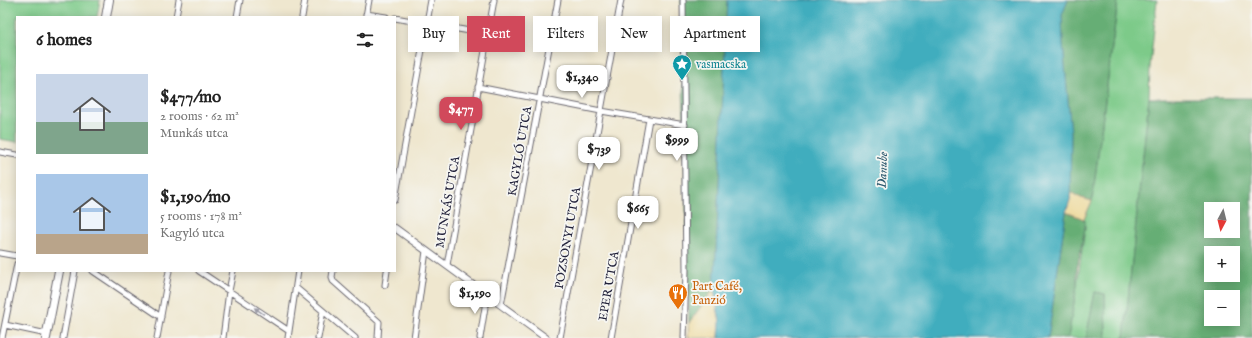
<!DOCTYPE html>
<html lang="en">
<head>
<meta charset="utf-8">
<style>
	:root { --surface:#fff; --page:#f6f6f6; --text:#222; --muted:#767676; --accent:#d1495b }
	body { margin:0; font-family:"IM FELL English",serif; background:var(--page); color:var(--text); height:100vh; display:flex; flex-direction:column; font-size:15px; white-space:nowrap }
	* { box-sizing:border-box; margin:0 }
	p { font-size:13px; color:var(--muted) }
	.icon { flex:none; width:22px; height:22px; fill:none; stroke:currentColor; stroke-width:2; stroke-linecap:round; stroke-linejoin:round }
	.map { position:relative; flex:1; overflow:hidden }
	.details { position:absolute; left:16px; top:16px; width:380px; height:256px; display:flex; flex-direction:column; background:var(--surface); border-radius:0px; box-shadow:0 2px 10px #0003 }
	.details>* { flex:none }
	.banner { position:absolute; left:408px; top:16px; width:380px; height:36px; display:flex; gap:8px }
	.needle { width:26px; rotate:187deg }
	.fabs { position:absolute; left:1204px; top:202px; display:grid; gap:8px }
	.fabs a { display:grid; place-items:center; width:36px; height:36px; border-radius:0px; background:var(--surface); box-shadow:0 2px 10px #0003; font-size:20px }
	.price { position:absolute; translate:-50% -34px; padding:0 9px; border-radius:8px; background:#fff; color:#222; font-size:13px; line-height:26px; filter:drop-shadow(0 1px 2px #0008) }
	.price::after { content:''; position:absolute; left:50%; top:24px; width:12px; height:9px; margin-left:-6px; background:inherit; clip-path:polygon(0 0,100% 0,50% 100%) }
	.price.active { background:var(--accent); color:#fff }
	ul { padding:0; list-style:none }
	li { display:flex; align-items:center; gap:12px; height:100px; padding:0 20px }
	li span { display:grid; place-items:center; flex:none; width:112px; height:80px; border-radius:0px; color:#555 }
	li>.icon { margin-inline-start:auto }
	span .icon { width:48px; height:48px; fill:#fffc; stroke-width:1 }
	li b { font-size:17px }
	h2 { display:flex; justify-content:space-between; align-items:center; height:48px; padding:0 20px; font-size:17px }
	.chip { padding:0 14px; border-radius:0px; background:var(--surface); box-shadow:0 2px 10px #0003; font-size:14px; line-height:36px }
	.chip.active { background:var(--accent); color:#fff }
	.map>svg:first-child { display:block }
	.green { fill:#7dca89; stroke:#507662 }
	.forest { fill:#66ae75; stroke:#446858; fill-rule:evenodd }
	.sand { fill:#eeda9e; stroke:#887e6c }
	.water { fill:#40adbe; stroke:#31687c }
	.lines { fill:none; stroke-linecap:round; stroke-linejoin:round }
	.minor-casing { stroke:#6a676f; stroke-width:7 }
	.tertiary-casing { stroke:#6a676f; stroke-width:8 }
	.primary-casing { stroke:#6a676f; stroke-width:10 }
	.minor { stroke:#fff; stroke-width:5 }
	.tertiary { stroke:#fff; stroke-width:6 }
	.primary { stroke:#fff; stroke-width:8 }
	.oneway { fill:#9c9ca7 }
	.labels { text-anchor:middle; dominant-baseline:central; stroke-width:3.5; stroke-linejoin:round; paint-order:stroke }
	.culture-label { font-size:12px; fill:#0d838f; stroke:#f6f6f2; text-anchor:start }
	.street-label { font-size:12px; fill:#22223b; stroke:#f6f6f2 }
	.food-label { font-size:12px; fill:#c56008; stroke:#f6f6f2; text-anchor:start }
	.water-label { font-size:13px; font-style:italic; fill:#2e5a6f; stroke:#f6f6f2 }
</style>
</head>
<body>
<div class="map">
<svg width="1252" height="338" viewBox="0 0 1252 338">
	<rect width="100%" height="100%" fill="#f6f6f2"/>
	<filter id="ink" filterUnits="userSpaceOnUse"><feTurbulence type="fractalNoise" baseFrequency=".025" numOctaves="2"/><feDisplacementMap in="SourceGraphic" scale="8" xChannelSelector="R" yChannelSelector="G"/><feConvolveMatrix kernelMatrix="1 2 1 2 8 2 1 2 1" color-interpolation-filters="sRGB"/></filter>
	<filter id="wash" filterUnits="userSpaceOnUse"><feTurbulence type="fractalNoise" baseFrequency=".012" numOctaves="4" result="noise"/><feDisplacementMap in="SourceGraphic" scale="16" xChannelSelector="R" yChannelSelector="G"/><feGaussianBlur stdDeviation="0.9" result="paint"/><feColorMatrix in="noise" values="0 0 0 0 0 0 0 0 0 0 0 0 0 0 0 0 0 1.4 0 .05"/><feComposite in="paint" operator="in"/></filter>
	<g filter="url(#wash)">
		<rect width="100%" height="100%" fill="#efe7cf"/>
		<path class="green" d="M0,0H100L97,17H17V142L0,139Z
			M1118,0H1157L1150,67L1149,98L1124,338H1106L1105,294L1095,292L1086,338H1068L1077,285L1085,228L1084,219L1092,201Z"/>
		<path class="forest" d="M681,0H727L716,253L714,289L689,323Z
			M1068,0H1118L1092,201L1081,198L1070,192L1071,133L1063,44L1062,15Z
			M1149,98H1252V338H1124ZM1211,209H1233V231H1211ZM1211,253H1233V275H1211ZM1211,297H1233V319H1211Z
			M1066,212L1084,219L1085,228L1077,269V285L1068,338H1048Z
			M1095,292L1105,294L1106,338H1086Z"/>
		<path class="sand" d="M1070,192L1081,198L1092,201L1084,219L1066,212L1070,200Z
			M714,289L720,322L719,338H688L689,323Z"/>
		<path class="water" d="M727,0H1068L1062,15L1063,44L1071,133L1070,200L1066,212L1048,338H719L720,322L714,289L716,253Z"/>
	</g>
	<g filter="url(#ink)">
		<g class="lines">
			<g class="minor-casing">
				<path id="minor" d="M683,0L686,270L684,338
					M366,14L386,17
					M366,16L369,0
					M176,17L179,0
					M237,17L240,0
					M302,17L305,0
					M395,18L487,34
					M478,87L601,111L685,125
					M0,152L17,155
					M395,200L431,0
					M0,253L17,256
					M447,265L494,0
					M93,271L161,317
					M199,271L289,331
					M333,271L332,277L333,281L379,322L378,338
					M385,285L387,271
					M296,288L355,338
					M501,305L558,0
					M5,325L47,334
					M2,338L17,264
					M63,338L75,271
					M157,338L169,271
					M223,338L229,291L233,271
					M288,338L298,271
					M318,338L323,311
					M414,338L426,251
					M480,338L487,295
					M560,338L621,0
					M611,338L649,119"/>
			</g>
			<g class="tertiary-casing">
				<path id="tertiary" d="M395,228L546,338"/>
			</g>
			<g class="primary-casing">
				<path id="primary" d="M106,17L109,0
					M46,338L59,271"/>
			</g>
			<use href="#minor" class="minor"/>
			<use href="#tertiary" class="tertiary"/>
			<use href="#primary" class="primary"/>
		</g>
		<defs><path id="oneway-solid" d="M-6-.8H1V-3.2L6.5 0L1 3.2V.8H-6Z"/></defs>
		<use class="oneway" href="#oneway-solid" transform="translate(259 311) rotate(-146)"/>
	</g>
	<defs>
		<g id="sight-pin" transform="scale(1)"><path d="M0 17L-7.5 6A9.5 9.5 0 1 1 7.5 6Z" fill="#0f9aa8" stroke="#f6f6f2"/><path d="M0-6L1.8-2.2L6-1.7L2.9 1.2L3.7 5.4L0 3.3L-3.7 5.4L-2.9 1.2L-6-1.7L-1.8-2.2Z" fill="#fff"/></g>
		<g id="restaurant-pin" transform="scale(1)"><path d="M0 17L-7.5 6A9.5 9.5 0 1 1 7.5 6Z" fill="#e8710a" stroke="#f6f6f2"/><path d="M-5-6h1v4h1v-4h1v4h1v-4h1v5L-1.5 .5V6h-2V.5L-5-1ZM5-6V6H3V1.5H1.5Q1.5-4 5-6Z" fill="#fff"/></g>
	</defs>
	<g fill-rule="evenodd">
		<use href="#sight-pin" x="682" y="64"/>
		<use href="#restaurant-pin" x="678" y="293"/>
	</g>
	<g class="labels">
		<g class="culture-label">
			<text x="696" y="64">vasmacska</text>
		</g>
		<g class="street-label">
			<text transform="translate(520 151) rotate(-80)">KAGYLÓ UTCA</text>
			<text transform="translate(448 202) rotate(-80)">MUNKÁS UTCA</text>
			<text transform="translate(568 238) rotate(-80)">POZSONYI UTCA</text>
			<text transform="translate(609 286) rotate(-80)">EPER UTCA</text>
		</g>
		<g class="food-label">
			<text x="692" y="286">Part Café,<tspan x="692" dy="14">Panzió</tspan></text>
		</g>
		<g class="water-label">
			<text transform="translate(883 170) rotate(-88)">Danube</text>
		</g>
	</g>
</svg>
<div class="fabs">
<a><svg class="needle" viewBox="-14 -14 28 28"><path d="M0-13l5 13h-10z" fill="#e53935"/><path d="M0 13l5-13h-10z" fill="#767676"/></svg></a>
<a>+</a>
<a>−</a>
</div>
<b class="price" style="left:582px;top:99px">$1,340</b>
<b class="price active" style="left:461px;top:131px">$477</b>
<b class="price" style="left:677px;top:162px">$999</b>
<b class="price" style="left:599px;top:171px">$739</b>
<b class="price" style="left:638px;top:230px">$665</b>
<b class="price" style="left:475px;top:315px">$1,190</b>
<div class="banner">
<a class="chip">Buy</a>
<a class="chip active">Rent</a>
<a class="chip">Filters</a>
<a class="chip">New</a>
<a class="chip">Apartment</a>
</div>
<section class="details">
<h2>6 homes<svg class="icon" aria-label="filters" viewBox="0 0 24 24"><path d="M4 7h16M4 17h16"/><circle cx="9" cy="7" r="2"/><circle cx="15" cy="17" r="2"/></svg></h2>
<ul>
<li><span style="background:linear-gradient(#c9d6e8 60%,#7fa58c 0)"><svg class="icon" aria-label="home" viewBox="0 0 24 24"><path d="M3 11l9-7 9 7M6 9v11h12V9"/></svg></span><div><b>$477/mo</b><p>2 rooms · 62 m²</p><p>Munkás utca</p></div></li>
<li><span style="background:linear-gradient(#a9c7e8 75%,#b9a48a 0)"><svg class="icon" aria-label="home" viewBox="0 0 24 24"><path d="M3 11l9-7 9 7M6 9v11h12V9"/></svg></span><div><b>$1,190/mo</b><p>5 rooms · 178 m²</p><p>Kagyló utca</p></div></li>
</ul>
</section>
</div>
</body>
</html>
